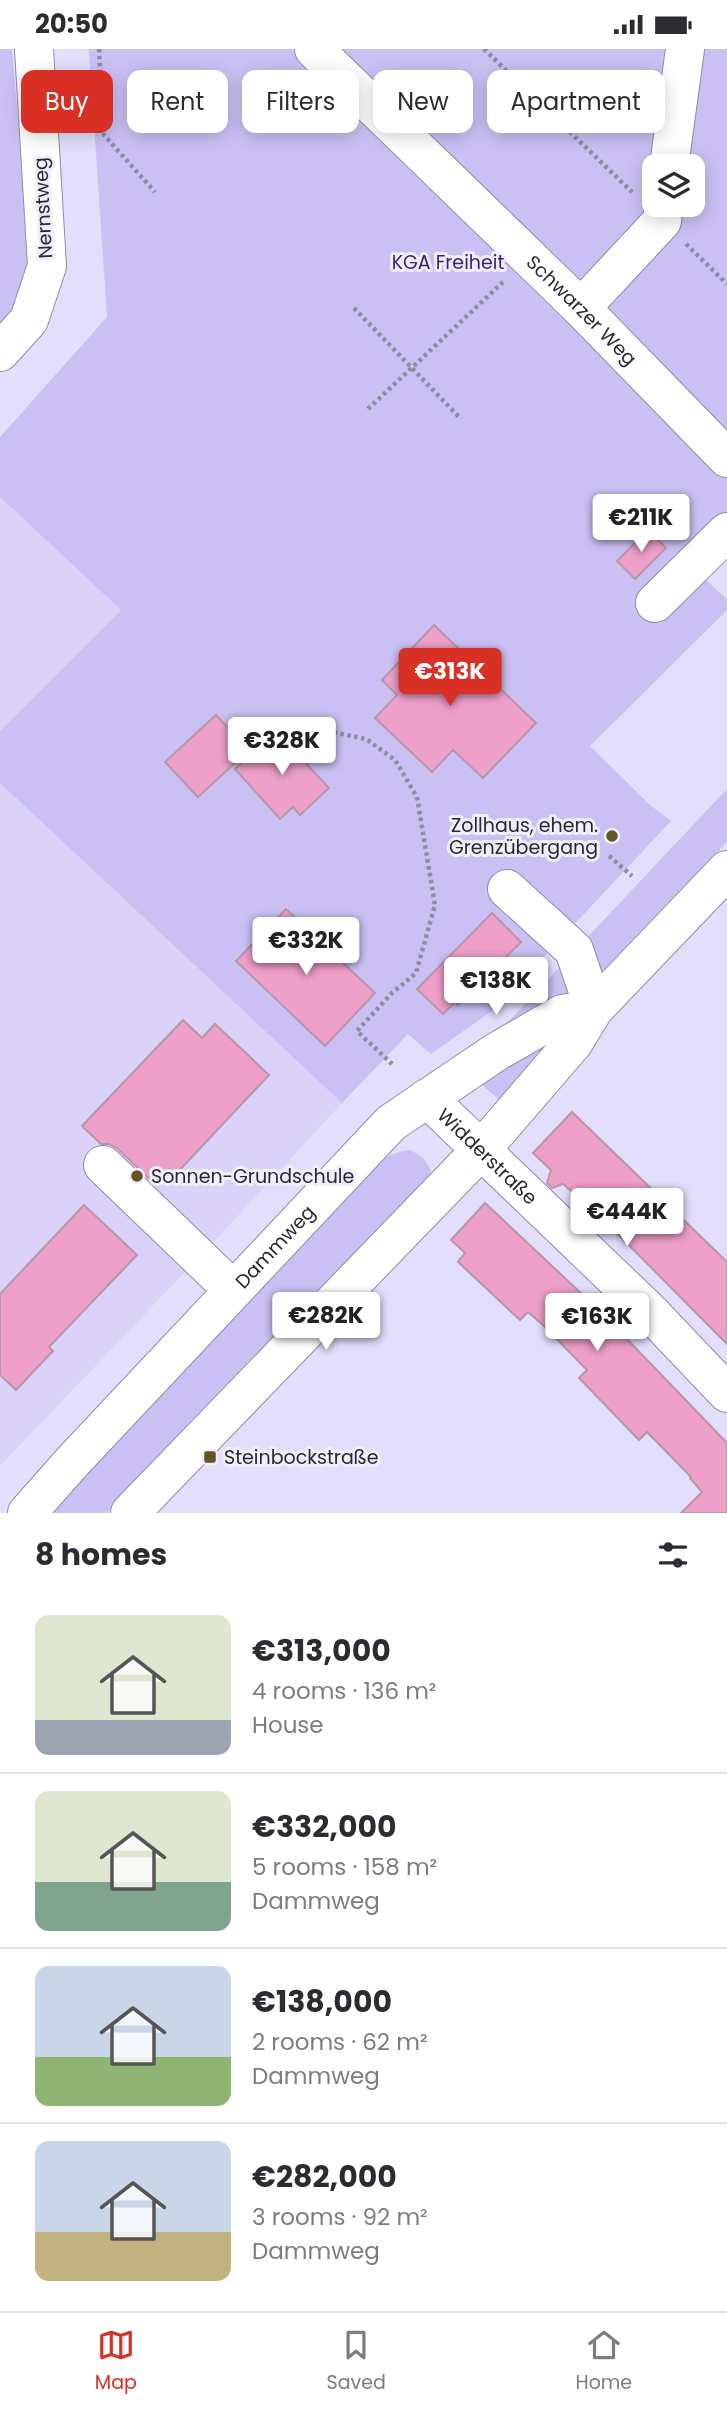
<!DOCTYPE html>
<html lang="en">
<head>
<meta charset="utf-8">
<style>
	:root { --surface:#fff; --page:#f7f7f7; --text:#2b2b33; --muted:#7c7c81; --line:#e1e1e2; --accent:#d93025 }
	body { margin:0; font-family:Poppins,sans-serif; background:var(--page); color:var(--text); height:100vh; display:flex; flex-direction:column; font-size:26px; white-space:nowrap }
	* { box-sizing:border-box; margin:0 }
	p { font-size:23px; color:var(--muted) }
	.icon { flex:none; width:38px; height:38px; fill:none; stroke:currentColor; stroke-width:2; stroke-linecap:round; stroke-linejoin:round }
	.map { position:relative; height:1464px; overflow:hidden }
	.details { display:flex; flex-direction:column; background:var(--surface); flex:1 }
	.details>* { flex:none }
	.guide { position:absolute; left:21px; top:21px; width:686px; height:63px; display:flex; gap:14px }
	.fabs { position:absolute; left:642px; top:105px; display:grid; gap:14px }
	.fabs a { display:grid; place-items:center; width:63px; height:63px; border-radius:14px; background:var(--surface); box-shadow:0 4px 18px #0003; font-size:35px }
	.price { position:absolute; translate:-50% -60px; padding:0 16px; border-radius:7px; background:#fff; color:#222; font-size:23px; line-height:46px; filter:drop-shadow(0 2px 4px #0008) }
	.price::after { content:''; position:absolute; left:50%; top:42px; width:21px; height:16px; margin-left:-10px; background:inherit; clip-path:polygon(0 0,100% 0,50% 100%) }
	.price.on { background:var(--accent); color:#fff }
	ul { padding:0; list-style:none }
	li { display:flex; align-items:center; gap:21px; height:175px; padding:0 35px }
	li+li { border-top:2px solid var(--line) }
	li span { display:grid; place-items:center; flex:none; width:196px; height:140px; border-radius:14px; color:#555 }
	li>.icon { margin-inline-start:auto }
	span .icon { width:84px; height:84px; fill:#fffc; stroke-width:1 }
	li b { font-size:30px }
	h2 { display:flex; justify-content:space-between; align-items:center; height:84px; padding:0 35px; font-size:30px }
	.tag { padding:0 24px; border-radius:14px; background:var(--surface); box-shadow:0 4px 18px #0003; font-size:24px; line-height:63px }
	.tag.on { background:var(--accent); color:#fff }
	.status { display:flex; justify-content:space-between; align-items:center; height:49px; padding:0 35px; background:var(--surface); direction:ltr }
	.status svg { height:19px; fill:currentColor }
	.menu { display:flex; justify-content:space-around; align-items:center; height:98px; border-top:2px solid var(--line); background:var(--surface); font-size:19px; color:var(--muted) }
	.menu a { display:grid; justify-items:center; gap:4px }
	.menu .on { color:var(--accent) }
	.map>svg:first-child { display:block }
	.built { fill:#dad2f8 }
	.green { fill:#cbc0f4; fill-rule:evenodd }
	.building { fill:#ee9fca; stroke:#b697a7; stroke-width:2 }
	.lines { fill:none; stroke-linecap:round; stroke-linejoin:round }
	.minor-casing { stroke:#918ba8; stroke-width:40 }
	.path { stroke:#8f8ba1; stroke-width:4.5; stroke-dasharray:3.5 3.5; stroke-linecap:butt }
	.minor { stroke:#fff; stroke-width:38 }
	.poi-dot { fill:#645623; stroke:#f0eefb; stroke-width:2.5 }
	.labels { text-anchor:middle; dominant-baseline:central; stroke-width:6; stroke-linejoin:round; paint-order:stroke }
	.street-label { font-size:19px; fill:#292732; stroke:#f0eefb }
	.park-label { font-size:19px; fill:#3f1f75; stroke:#f0eefb }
	.poi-label { font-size:19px; fill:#292732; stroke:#f0eefb; text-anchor:start }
</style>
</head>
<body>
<div class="status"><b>20:50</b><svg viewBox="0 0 49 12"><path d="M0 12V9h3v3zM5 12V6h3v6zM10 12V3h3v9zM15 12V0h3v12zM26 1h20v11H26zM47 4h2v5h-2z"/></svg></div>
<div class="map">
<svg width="727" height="1464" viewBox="0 0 727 1464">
	<rect width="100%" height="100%" fill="#e4defd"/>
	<path class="built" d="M0,448L121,561L0,682Z
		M0,734L342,1054L207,1200L0,1417Z"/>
	<path class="green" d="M0,0H12L30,218L24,247L0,278Z
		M89,0H727V510L706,531L727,550V561L590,697L649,755L671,772L496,959L431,1005L408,985L342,1054L0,734V682L121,561L0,448V388L107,268ZM654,117H693V156H654Z
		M727,740V793L626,901L598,926L581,895Z
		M569,908L576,942L468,1000L508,973Z
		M562,976L502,1053L475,1030Z
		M409,1101C421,1105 432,1116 431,1128L319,1240L107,1464H46L381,1111L395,1104Z"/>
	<path class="building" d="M648,481L666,499L635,530L617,512Z
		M434,576L536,674L483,729L453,701L432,723L375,669L397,646L382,631Z
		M216,666L249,701L198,748L165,713Z
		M276,682L329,739L300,766L293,758L280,770L235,720Z
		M286,860L375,944L325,997L236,912Z
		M492,864L521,893L458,956L455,953L443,965L417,940Z
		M183,971L202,989L215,975L269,1026L175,1126L169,1120L155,1135L118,1100L109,1095H101L82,1077Z
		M572,1063L727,1213V1295L600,1167L563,1135L552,1139L547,1134L551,1121L533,1104Z
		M485,1154L600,1262L727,1394V1464H681L702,1443L690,1429L691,1428L647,1383L639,1391L579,1329L587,1321L543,1276L528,1263L520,1271L458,1213L465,1204L451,1191Z
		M84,1156L137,1206L49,1298L53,1302L16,1341L0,1326V1245Z"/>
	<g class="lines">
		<g class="minor-casing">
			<g id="minor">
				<path id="s1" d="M314,0L581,259L727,409"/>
				<path d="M669,117L685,0"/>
				<path d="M581,259L662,172L664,156"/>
				<path d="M0,303L29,271L47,217L34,0"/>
				<path d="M655,554L727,483"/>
				<path d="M507,840L574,901L594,960"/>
				<path id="s2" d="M427,1049L651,1264L727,1344"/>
				<path d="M103,1116L233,1241"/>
				<path id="s3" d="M27,1464L73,1412L391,1074L496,1003L562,965L594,960"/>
				<path d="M130,1464L481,1101L574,993L594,960L727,821"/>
			</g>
		</g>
		<path class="path" d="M99,0L104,86L155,143
			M484,0L632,143
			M686,195L727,235
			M354,259L461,370
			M368,360L503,233
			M313,679L366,690L395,711L417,748L435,856L416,924L392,944L357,982L392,1015
			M609,807L632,827
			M504,920L527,939"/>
		<use href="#minor" class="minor"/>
	</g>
	<g class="poi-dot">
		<circle cx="612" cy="787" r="7"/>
		<circle cx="137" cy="1127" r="7"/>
		<rect x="203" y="1401" width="14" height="14" rx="3.5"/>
	</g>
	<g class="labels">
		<g class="street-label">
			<text transform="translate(43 159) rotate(-93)">Nernstweg</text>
			<text stroke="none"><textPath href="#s1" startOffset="374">Schwarzer Weg</textPath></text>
			<text stroke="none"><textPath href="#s2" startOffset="84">Widderstraße</textPath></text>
			<text stroke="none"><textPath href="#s3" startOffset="364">Dammweg</textPath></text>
		</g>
		<g class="park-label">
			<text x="448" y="213">KGA Freiheit</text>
		</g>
		<g class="poi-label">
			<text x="598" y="776" text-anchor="end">Zollhaus, ehem.<tspan x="598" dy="22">Grenzübergang</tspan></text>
			<text x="151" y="1127">Sonnen-Grundschule</text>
			<text x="224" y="1408">Steinbockstraße</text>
		</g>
	</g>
</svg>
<div class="fabs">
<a><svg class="icon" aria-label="layers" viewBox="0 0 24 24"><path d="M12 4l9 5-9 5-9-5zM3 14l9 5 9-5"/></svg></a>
</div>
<b class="price" style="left:641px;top:505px">€211K</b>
<b class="price on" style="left:450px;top:659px">€313K</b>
<b class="price" style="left:282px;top:728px">€328K</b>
<b class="price" style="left:306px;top:928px">€332K</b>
<b class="price" style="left:496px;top:968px">€138K</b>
<b class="price" style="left:627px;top:1199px">€444K</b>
<b class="price" style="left:326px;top:1303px">€282K</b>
<b class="price" style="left:597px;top:1304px">€163K</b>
<div class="guide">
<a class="tag on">Buy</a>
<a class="tag">Rent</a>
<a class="tag">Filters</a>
<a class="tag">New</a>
<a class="tag">Apartment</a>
</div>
</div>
<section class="details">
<h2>8 homes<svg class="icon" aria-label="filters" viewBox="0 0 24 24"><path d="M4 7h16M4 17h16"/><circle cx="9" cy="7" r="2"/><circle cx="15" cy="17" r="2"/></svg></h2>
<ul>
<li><span style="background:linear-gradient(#dfe7d0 75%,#9aa5b1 0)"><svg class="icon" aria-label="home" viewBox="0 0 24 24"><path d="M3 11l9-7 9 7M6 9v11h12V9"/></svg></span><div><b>€313,000</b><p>4 rooms · 136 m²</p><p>House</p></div></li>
<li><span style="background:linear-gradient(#dfe7d0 65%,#7fa58c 0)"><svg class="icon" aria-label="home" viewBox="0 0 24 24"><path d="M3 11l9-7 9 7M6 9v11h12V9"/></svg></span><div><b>€332,000</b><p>5 rooms · 158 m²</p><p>Dammweg</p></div></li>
<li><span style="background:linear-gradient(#c9d6e8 65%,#8fb573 0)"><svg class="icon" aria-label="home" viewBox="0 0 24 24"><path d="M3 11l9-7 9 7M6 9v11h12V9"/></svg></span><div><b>€138,000</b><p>2 rooms · 62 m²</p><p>Dammweg</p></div></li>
<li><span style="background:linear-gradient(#c9d6e8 65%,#c2b280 0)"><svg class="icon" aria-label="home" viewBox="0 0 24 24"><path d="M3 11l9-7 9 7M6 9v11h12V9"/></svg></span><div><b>€282,000</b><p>3 rooms · 92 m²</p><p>Dammweg</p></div></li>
</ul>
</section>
<nav class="menu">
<a class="on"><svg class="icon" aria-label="map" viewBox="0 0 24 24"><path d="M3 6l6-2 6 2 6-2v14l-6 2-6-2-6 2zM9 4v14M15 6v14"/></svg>Map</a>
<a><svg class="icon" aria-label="saved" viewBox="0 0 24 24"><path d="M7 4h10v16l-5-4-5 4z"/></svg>Saved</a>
<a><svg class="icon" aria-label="home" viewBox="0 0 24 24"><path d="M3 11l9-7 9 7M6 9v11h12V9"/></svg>Home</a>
</nav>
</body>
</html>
